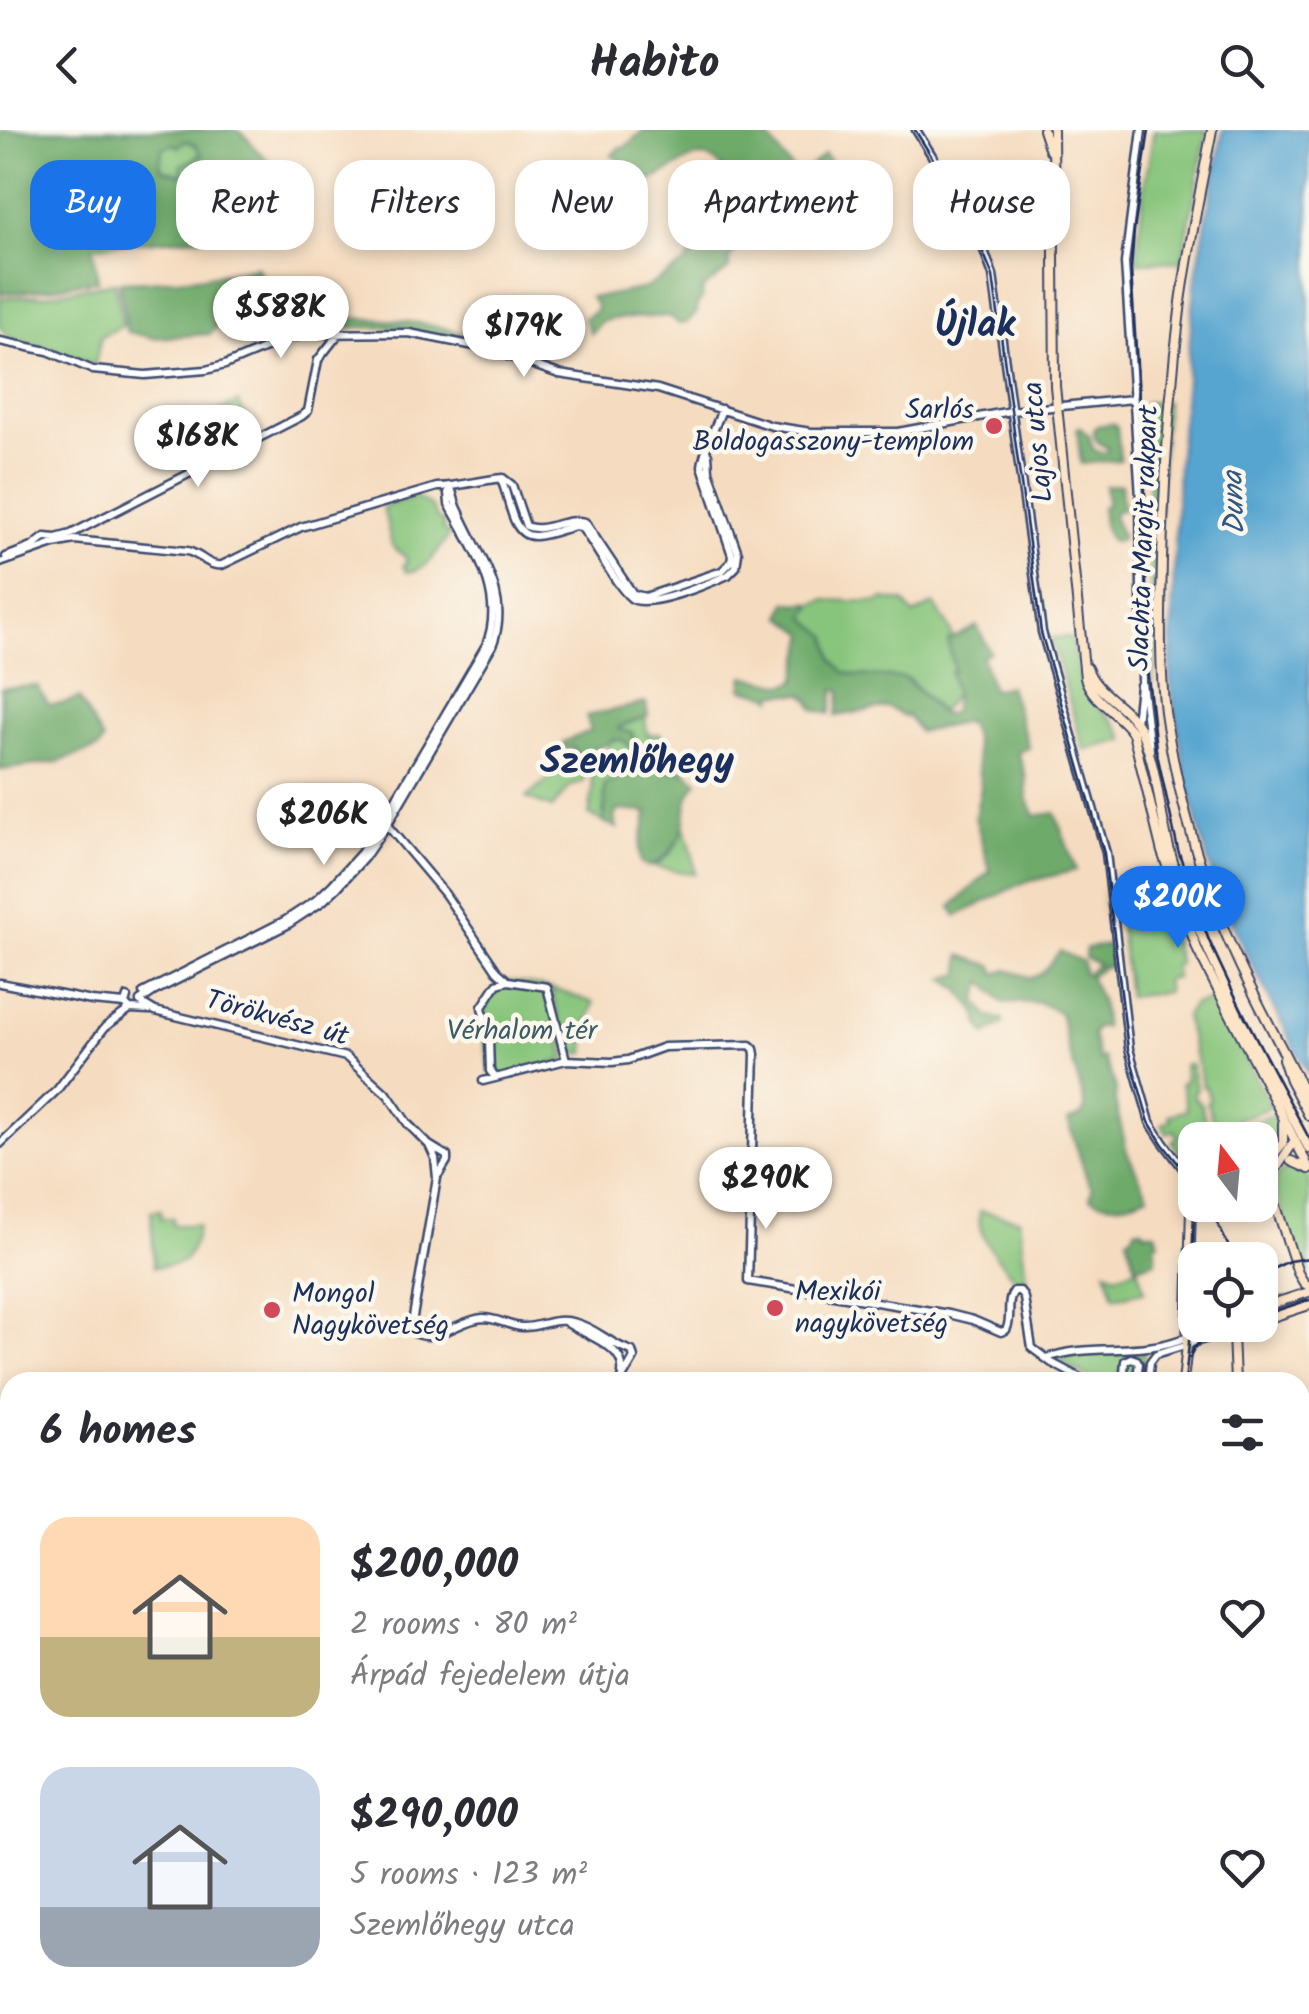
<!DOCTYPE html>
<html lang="en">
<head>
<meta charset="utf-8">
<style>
	:root { --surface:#fff; --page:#f2f2f3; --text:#2b2b33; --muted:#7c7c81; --accent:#1a73e8 }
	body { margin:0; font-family:Kalam,sans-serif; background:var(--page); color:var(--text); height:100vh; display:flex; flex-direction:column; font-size:38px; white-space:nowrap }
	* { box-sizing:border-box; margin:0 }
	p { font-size:32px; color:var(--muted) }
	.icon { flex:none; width:55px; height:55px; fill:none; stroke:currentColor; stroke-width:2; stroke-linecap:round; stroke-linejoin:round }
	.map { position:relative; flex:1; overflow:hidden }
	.drawer { position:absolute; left:0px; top:1242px; width:1310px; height:642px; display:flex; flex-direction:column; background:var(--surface); border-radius:30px 30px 0 0; box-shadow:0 5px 15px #0003 }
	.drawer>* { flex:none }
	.guide { position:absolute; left:30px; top:30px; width:1250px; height:90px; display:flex; gap:20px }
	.needle { width:65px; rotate:344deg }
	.controls { position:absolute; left:1178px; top:992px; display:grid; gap:20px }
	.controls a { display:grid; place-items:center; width:100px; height:100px; border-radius:20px; background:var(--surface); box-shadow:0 5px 15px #0003; font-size:50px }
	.price { position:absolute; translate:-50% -85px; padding:0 22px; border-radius:35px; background:#fff; color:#222; font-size:32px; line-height:65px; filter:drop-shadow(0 2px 5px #0008) }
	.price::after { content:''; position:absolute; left:50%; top:60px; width:30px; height:22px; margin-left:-15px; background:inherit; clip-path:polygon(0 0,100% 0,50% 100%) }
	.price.current { background:var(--accent); color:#fff }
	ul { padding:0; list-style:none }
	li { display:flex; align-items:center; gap:30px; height:250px; padding:0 40px }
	li span { display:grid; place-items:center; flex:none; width:280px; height:200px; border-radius:30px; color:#555 }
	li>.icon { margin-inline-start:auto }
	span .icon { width:120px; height:120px; fill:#fffc; stroke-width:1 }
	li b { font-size:42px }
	h2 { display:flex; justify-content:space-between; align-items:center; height:120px; padding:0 40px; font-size:42px }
	.chip { padding:0 35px; border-radius:30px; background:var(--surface); box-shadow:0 5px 15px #0003; font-size:35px; line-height:90px }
	.chip.current { background:var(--accent); color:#fff }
	header { display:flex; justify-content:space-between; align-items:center; height:130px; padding:0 40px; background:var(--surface); font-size:45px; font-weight:700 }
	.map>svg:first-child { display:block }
	.green { fill:#88c57b; stroke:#527a6c; stroke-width:2.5 }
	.forest { fill:#6eaa6b; stroke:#446c64; stroke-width:2.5; fill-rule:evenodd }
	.water { fill:#57a5d0; stroke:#396a97; stroke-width:2.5 }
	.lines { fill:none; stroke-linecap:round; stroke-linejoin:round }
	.tertiary-casing { stroke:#3c496d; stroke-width:11 }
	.secondary-casing { stroke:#3c496d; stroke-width:12 }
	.tertiary { stroke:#fff; stroke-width:6 }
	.secondary { stroke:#fee4c6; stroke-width:8 }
	.tram { stroke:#1b2f5e; stroke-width:2.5 }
	.poi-dot { fill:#d1495b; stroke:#fbf7ec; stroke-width:4 }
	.labels { text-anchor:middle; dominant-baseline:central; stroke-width:9; stroke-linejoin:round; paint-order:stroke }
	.poi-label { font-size:28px; fill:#1b2f5e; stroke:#fbf7ec; text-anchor:start }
	.street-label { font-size:28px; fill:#1b2f5e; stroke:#fbf7ec }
	.park-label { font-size:28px; fill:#3c5c67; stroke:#fbf7ec }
	.water-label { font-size:30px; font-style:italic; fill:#305886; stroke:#fbf7ec }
	.district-label { font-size:38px; font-weight:bold; fill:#1b2f5e; stroke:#fbf7ec }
</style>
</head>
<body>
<header><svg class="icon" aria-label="back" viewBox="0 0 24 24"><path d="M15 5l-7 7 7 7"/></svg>Habito<svg class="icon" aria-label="search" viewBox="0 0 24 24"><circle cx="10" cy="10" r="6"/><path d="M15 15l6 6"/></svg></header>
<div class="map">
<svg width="1309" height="1884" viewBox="0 0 1309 1884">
	<rect width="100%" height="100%" fill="#fbf7ec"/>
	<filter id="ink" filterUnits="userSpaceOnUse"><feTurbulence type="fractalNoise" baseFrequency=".01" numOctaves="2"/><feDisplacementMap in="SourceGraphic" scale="20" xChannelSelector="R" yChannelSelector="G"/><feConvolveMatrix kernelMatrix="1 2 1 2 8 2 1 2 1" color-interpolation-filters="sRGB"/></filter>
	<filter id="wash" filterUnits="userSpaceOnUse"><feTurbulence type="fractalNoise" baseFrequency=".0048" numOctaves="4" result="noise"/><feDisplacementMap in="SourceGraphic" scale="40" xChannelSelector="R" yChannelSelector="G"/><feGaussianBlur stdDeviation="2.25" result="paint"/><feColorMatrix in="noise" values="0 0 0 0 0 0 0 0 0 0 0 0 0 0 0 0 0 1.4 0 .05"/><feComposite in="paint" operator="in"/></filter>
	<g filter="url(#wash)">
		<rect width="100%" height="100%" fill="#f5dcc0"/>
		<path class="green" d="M1154,0H1207L1182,131L1136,132L1144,57Z
			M183,11H188L196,16L203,26L187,32L182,46L171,41L163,40L160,35L162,18Z
			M115,152L123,196L101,206L95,235L53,219L10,209L0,197V168L44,165Z
			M238,272L255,306L189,339L181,319L193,313L185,298Z
			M1159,272H1166L1160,357L1156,524L1153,554L1149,360L1144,273Z
			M416,367L432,377L437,388L444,393L442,399L450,404C439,419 427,441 407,442L403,436L407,432L406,428L392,415L383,377Z
			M883,469L904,472L914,485L934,474L951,501L955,519L956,563L940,582L909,549L841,544L803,487L810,475L824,470L878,472Z
			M1067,507L1072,510C1076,532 1078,554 1094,572C1106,585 1119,592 1125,610L1084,620L1051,508Z
			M645,587L647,605L660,604L686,642L647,638L603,681L604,692L589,685L593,661L592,641L612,632L608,614L611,610H622L638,623L619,596Z
			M567,622L580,627L582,640L588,643L583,652L570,657L552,678L526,668L563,637L561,629Z
			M684,700H686L693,726L695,744L655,737L671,723Z
			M1158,759L1179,834L1174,835L1176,848L1165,850L1167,862L1128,867L1117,766Z
			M508,851L547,857L566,930L496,948L490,941C486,907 470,868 508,851Z
			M551,858L594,873L586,898L585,923L569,924Z
			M1213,870L1218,874L1271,977L1225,994L1216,1000L1219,1007L1216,1010H1195V1021L1181,1025L1172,1011L1178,1007L1174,1000L1167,1004L1162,994L1171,991L1169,985L1187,980L1181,953L1186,951L1184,935L1190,934L1197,960L1193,963L1195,969L1201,974L1208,1001L1215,1000L1207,972L1210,970L1206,957H1203L1185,886L1192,875Z
			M1275,984C1286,1004 1278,1014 1260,1024V1010H1234L1231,1000Z
			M1292,1038L1305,1042L1309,1049V1146L1304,1140L1298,1121L1294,1119C1290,1105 1273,1066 1275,1053C1276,1043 1283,1040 1292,1038Z
			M161,1080V1088H173V1095H198L195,1111L185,1130L177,1134L154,1137L151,1081Z
			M980,1081L1019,1089L1027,1156L1024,1158L1021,1156C1005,1135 974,1109 980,1081Z
			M1137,1138L1145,1161C1135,1162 1123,1166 1114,1166L1106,1140L1116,1145Z
			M1144,1221L1142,1252H1096L1056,1229C1079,1219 1119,1222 1144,1221Z
			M0,1620L10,1625V1772L0,1769Z
			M338,1875H555L551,1884H335Z"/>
		<path class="forest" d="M0,0H237C249,5 250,15 260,23C281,40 290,50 291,78L253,97L215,106L93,116L98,150L41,160L0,164ZM187,11L196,16L202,26H197L194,30L182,35L181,45L163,40L160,35L162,18L175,14L178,17L183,12Z
			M644,0H763L798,47L825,24L852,66L821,79L810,78L796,86L790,79L755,83L746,90C746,109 740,116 729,129V139L703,159L702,169L697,175V183L686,193L679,194L670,186L612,189L601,192L591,204L584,188L596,181V175L590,167L605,166L645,158L686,133L692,124L715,76L729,61C730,42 715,24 695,27L643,55L628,34L626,36L612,25L620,17L624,18Z
			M257,137L276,176L316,155L323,168L335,164L338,183L343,188C376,189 443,191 470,208L468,211C416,195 342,194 290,203L282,192L275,197L252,181L228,182L210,204L154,208L127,202L119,152C166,151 211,148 257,137Z
			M1109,294H1114L1117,297L1120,330L1081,334L1077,300L1079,297L1089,306L1093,319L1101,323L1107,321V317C1099,315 1093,309 1093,300L1097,296Z
			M1121,354L1123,380L1115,381L1113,387L1122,406L1120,410L1113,412C1104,405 1101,388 1102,377L1107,374L1105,356Z
			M787,472L799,474L808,472L812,476L805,487L828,506L833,529L844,542L855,545L905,548L942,585L952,583L955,566L950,542L954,541L948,511L977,496L990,522L982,526L992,560L1009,556L1029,618L1018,622L1026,647L1027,668L1035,686L1055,683L1076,740L1023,753L957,786L951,777L990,741L975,687L981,658L973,603L966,592L919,602L907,585L905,587L888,577L836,586L841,560L835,559L830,584L814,579L809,569L803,564H775L773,569L768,565L742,559L744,546L785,555L796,551L806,504L782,486Z
			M37,556L49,575L61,574L79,568L103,611L99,618L57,632L0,640L1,558Z
			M646,573L648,586L619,597L620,600L632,602L639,624L632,622L629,615L622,610H612L608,614L576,625L573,617L565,619L563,612L591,601L586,586Z
			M647,638L686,642L698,652C687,664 686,675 685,691C683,710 666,728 650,737L641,733C636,714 647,700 647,682L617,680L614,688L617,698L604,692L605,654Z
			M1111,815L1113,837L1105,836L1089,847C1099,865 1104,876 1104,897H1097L1092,904L1099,930L1104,928L1116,959L1115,971L1127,1022L1148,1065C1129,1074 1110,1078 1090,1068L1092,1058L1087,1049L1068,991L1081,986L1085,978L1083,967L1068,918L1060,883L1040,873L1002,872L983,851L977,871L989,887L1002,889L1003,894L986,905C976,893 980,888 974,879C969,871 964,870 961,861L944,849L961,844V825L993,836L996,844L1007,840L1032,848L1042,843L1060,821L1083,832V842L1086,844L1098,834L1085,828L1086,818Z
			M1141,1098L1145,1102H1156L1159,1112L1155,1113L1156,1131L1136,1137L1127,1108L1132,1105L1135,1099Z"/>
		<path class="water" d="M1223,0H1309V946L1233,797L1208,732L1186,648L1170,549L1178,335L1196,145Z"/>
	</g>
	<g filter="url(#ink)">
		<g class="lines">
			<g class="tertiary-casing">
				<path id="tertiary" d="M916,0L974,93L993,145L1042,502L1106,723L1129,919L1150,992L1163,1012L1195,1054
					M1142,0L1125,133L1140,367L1142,552L1150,620
					M0,211L48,221L93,240L145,245L206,240L225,235L289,208L308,204L409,203L485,218L559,244L658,259L772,296L811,302H898L1011,281L1133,269
					M501,350C510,366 510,408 536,406C549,405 563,399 575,396L581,397
					M581,397C595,414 616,456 631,468C647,480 710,453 728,445L736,437L738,423L709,341L708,324
					M6,427L32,417L45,407L56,408L71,404L302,286L308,281L318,230L340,202
					M0,433L54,414L74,410L187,421C201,424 208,437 222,435L301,397L437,357C458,357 481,350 503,348L512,355L526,396C545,404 564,387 585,392L633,464L645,467L722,441L731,432L732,425L702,336C704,319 716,296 722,279
					M1136,593L1140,555
					M386,694L445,764L497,841L508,851
					M0,853L92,871L125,874
					M497,854L508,851L547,857L566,930
					M143,863L284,791L316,770L332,755L361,723L382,692L486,515C507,464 472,417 449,374L448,363L450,359
					M127,867L125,874L130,879L149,880
					M140,871L155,861L287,795L322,772L337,758L365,727L387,695L492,516C513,465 478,426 459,381C455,374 454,366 451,358
					M140,872L155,881L346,927L388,965L408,994L429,1015L447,1026V1031L439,1044
					M495,947L490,941L489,910L482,877L497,854
					M483,951L566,930L612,932L628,930L664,917L750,915L754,919L755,924L748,1151L949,1184L973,1190L1001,1202L1006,1200C1013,1188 1005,1172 1014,1161H1020L1024,1168L1032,1218L1052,1233L1088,1252
					M0,1014L57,960L105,897L130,879
					M429,1015L435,1028L437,1048L413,1187L416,1204C439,1213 460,1189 483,1188C497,1188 508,1196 522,1197C541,1198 552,1186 576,1193C596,1198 612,1216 632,1221L634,1228L620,1252
					M1187,1049L1191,1072
					M566,1192C585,1206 626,1215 622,1243
					M1047,1228C1092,1212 1140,1227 1187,1207
					M1123,1252L1125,1231L1131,1228L1137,1230L1139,1234L1136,1252
					M1148,1252L1150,1232L1156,1224L1234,1200
					M1300,1686L1309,1684
					M1300,1691L1309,1689
					M1300,1757L1309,1756
					M0,1781L10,1784"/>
			</g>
			<g class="secondary-casing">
				<path id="secondary" d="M1043,0L1050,21
					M1053,0L1055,256L1085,548C1093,572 1119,583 1133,603L1162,722L1198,821L1309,1038
					M1212,0C1201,57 1189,114 1181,172C1170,257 1164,344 1162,430C1161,480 1159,531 1165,582C1173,639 1188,697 1206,752C1231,828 1273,899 1309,972
					M1087,538C1097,566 1128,575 1141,601C1160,643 1159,692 1174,735C1209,835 1260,925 1309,1019
					M1283,929L1290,950L1309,986
					M1260,1031L1274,1024L1283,1013V993
					M1291,1031L1309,1039
					M1260,1034L1266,1040L1270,1048L1274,1070L1298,1143L1304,1153L1309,1156
					M1270,1048L1295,1010
					M1260,1178L1309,1162
					M1260,1191L1309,1175
					M1187,1207L1214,1195
					M1183,1252L1187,1215L1191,1079L1195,1068
					M1235,1252L1233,1203L1235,1199L1248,1195
					M1300,1382L1309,1380
					M0,1875L33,1884
					M685,1875L693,1884
					M695,1877V1875
					M38,1884L70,1875
					M866,1884L869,1875"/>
			</g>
			<use href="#tertiary" class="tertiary"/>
			<use href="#secondary" class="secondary"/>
			<path class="tram" d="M915,0L967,83L993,146L1041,502L1104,723L1128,919L1149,992L1162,1013L1195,1055
				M1149,0L1134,101L1131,140L1145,360L1147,537L1156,619L1178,720L1209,811L1245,887L1309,1008
				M1209,1075L1235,1130
				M1260,1145L1289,1131L1309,1128
				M1260,1186L1309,1170
				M1190,1228C1196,1206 1215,1202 1235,1195
				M1185,1252L1189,1213L1194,1080L1192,1059L1186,1044
				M704,1875L740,1877L760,1884
				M69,1884L101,1875
				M130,1884L150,1877L172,1875
				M847,1884L851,1875"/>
		</g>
	</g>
	<g class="poi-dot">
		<circle cx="994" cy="296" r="10"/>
		<circle cx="775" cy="1178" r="10"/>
		<circle cx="272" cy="1180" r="10"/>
	</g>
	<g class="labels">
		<g class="poi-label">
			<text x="974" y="280" text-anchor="end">Sarlós<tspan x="974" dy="32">Boldogasszony-templom</tspan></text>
			<text x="795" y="1162">Mexikói<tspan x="795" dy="32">nagykövetség</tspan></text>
			<text x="292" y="1164">Mongol<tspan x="292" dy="32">Nagykövetség</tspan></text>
		</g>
		<g class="street-label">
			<text transform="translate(1039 312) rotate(-95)">Lajos utca</text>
			<text transform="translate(1145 408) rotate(-88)">Slachta Margit rakpart</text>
			<text transform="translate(277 889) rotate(15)">Törökvész út</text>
		</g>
		<g class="park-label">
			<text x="522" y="901">Vérhalom tér</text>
		</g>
		<g class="water-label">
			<text transform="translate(1235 373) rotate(-92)">Duna</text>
		</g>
		<g class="district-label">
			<text x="975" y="196">Újlak</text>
			<text x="637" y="633">Szemlőhegy</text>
		</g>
	</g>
</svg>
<div class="controls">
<a><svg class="needle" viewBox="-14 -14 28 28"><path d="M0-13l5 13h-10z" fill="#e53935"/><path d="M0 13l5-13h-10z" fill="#7c7c81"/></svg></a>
<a><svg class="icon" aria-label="locate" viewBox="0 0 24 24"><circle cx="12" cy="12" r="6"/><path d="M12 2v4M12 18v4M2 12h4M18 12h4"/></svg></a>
</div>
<b class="price" style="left:281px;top:231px">$588K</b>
<b class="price" style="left:524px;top:250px">$179K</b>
<b class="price" style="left:198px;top:360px">$168K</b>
<b class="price" style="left:324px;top:738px">$206K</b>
<b class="price current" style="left:1178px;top:821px">$200K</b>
<b class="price" style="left:766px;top:1102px">$290K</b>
<div class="guide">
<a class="chip current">Buy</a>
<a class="chip">Rent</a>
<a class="chip">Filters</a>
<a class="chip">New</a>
<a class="chip">Apartment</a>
<a class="chip">House</a>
</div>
<section class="drawer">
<h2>6 homes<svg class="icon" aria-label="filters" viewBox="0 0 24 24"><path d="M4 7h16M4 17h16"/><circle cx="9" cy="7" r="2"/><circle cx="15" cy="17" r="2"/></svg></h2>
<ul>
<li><span style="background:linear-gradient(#ffd9b3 60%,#c2b280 0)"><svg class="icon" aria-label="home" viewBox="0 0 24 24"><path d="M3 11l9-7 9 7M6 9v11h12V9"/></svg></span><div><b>$200,000</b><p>2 rooms · 80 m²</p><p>Árpád fejedelem útja</p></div><svg class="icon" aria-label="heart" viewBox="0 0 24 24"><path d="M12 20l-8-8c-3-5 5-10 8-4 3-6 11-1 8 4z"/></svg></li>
<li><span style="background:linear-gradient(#c9d6e8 70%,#9aa5b1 0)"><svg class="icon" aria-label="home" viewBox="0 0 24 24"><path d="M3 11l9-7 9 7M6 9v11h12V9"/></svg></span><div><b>$290,000</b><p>5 rooms · 123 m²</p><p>Szemlőhegy utca</p></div><svg class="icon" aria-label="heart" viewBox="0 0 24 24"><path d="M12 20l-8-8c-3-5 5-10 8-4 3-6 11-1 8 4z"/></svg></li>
</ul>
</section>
</div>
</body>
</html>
